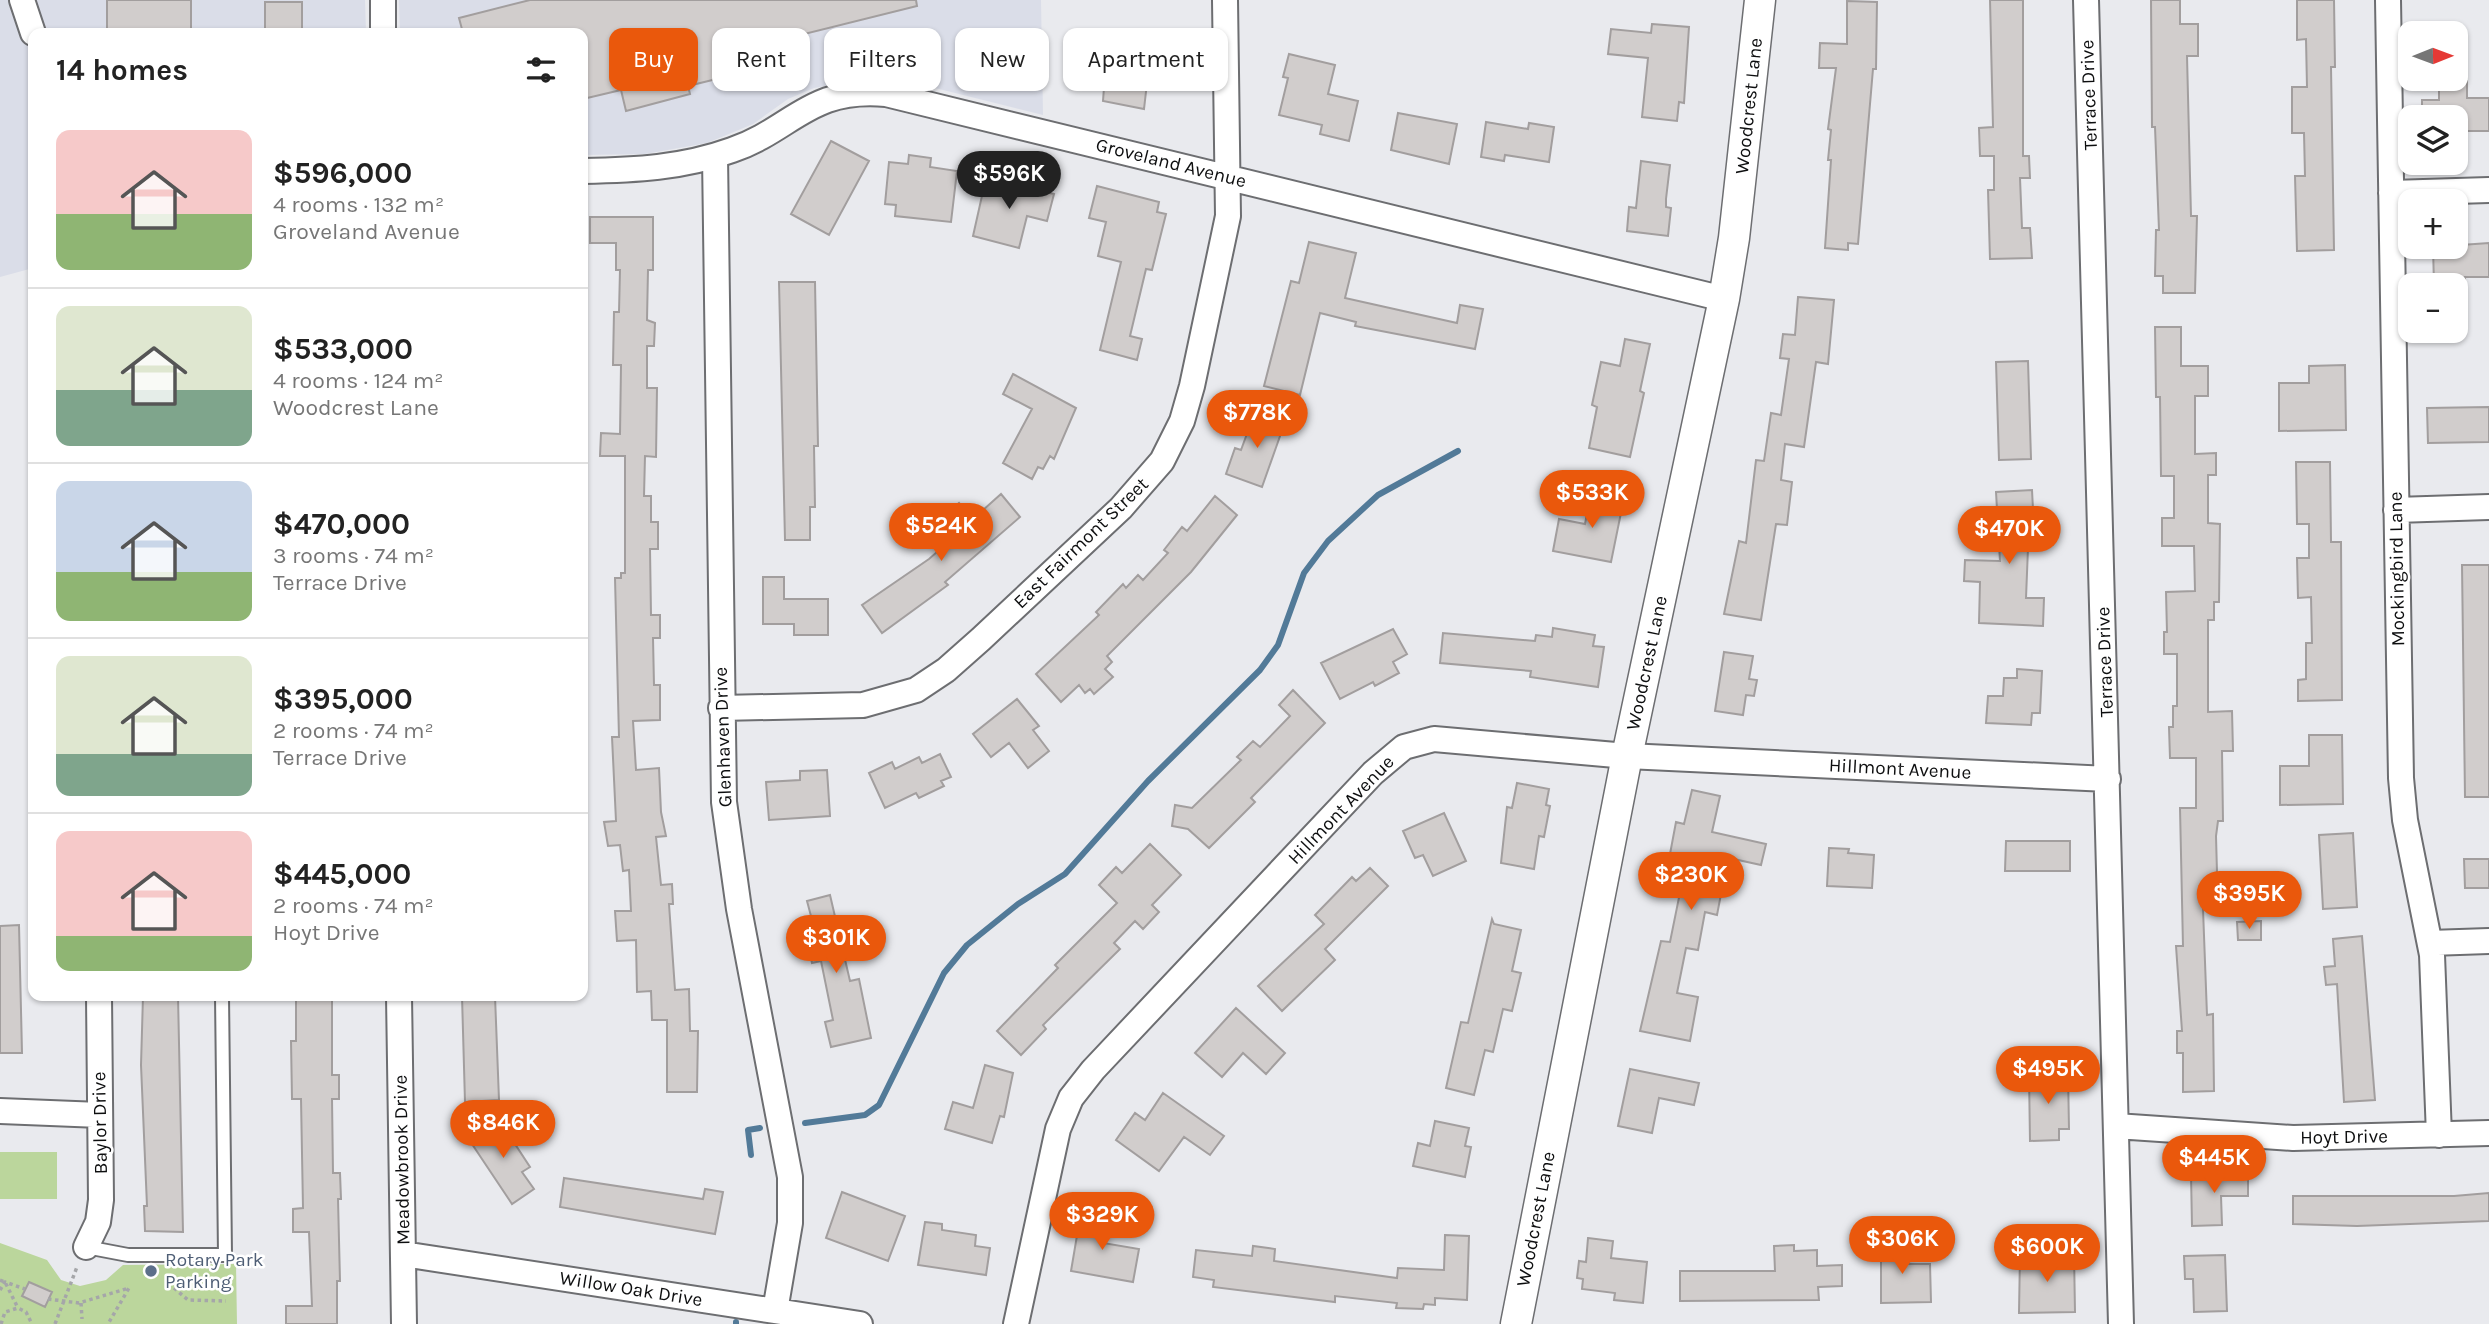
<!DOCTYPE html>
<html lang="en">
<head>
<meta charset="utf-8">
<style>
	:root { --surface:#fff; --page:#f6f6f6; --text:#222; --muted:#767676; --line:#e0e0e0; --accent:#ea580c }
	body { margin:0; font-family:Karla,sans-serif; background:var(--page); color:var(--text); height:100vh; display:flex; flex-direction:column; font-size:26px; white-space:nowrap }
	* { box-sizing:border-box; margin:0 }
	p { font-size:23px; color:var(--muted) }
	.icon { flex:none; width:38px; height:38px; fill:none; stroke:currentColor; stroke-width:2; stroke-linecap:round; stroke-linejoin:round }
	.map { position:relative; flex:1; overflow:hidden }
	.side { position:absolute; left:28px; top:28px; width:560px; height:973px; display:flex; flex-direction:column; background:var(--surface); border-radius:14px; box-shadow:0 2px 5px #0004 }
	.side>* { flex:none }
	.banner { position:absolute; left:609px; top:28px; width:665px; height:63px; display:flex; gap:14px }
	.needle { width:46px; rotate:89deg }
	.fabs { position:absolute; left:2398px; top:21px; display:grid; gap:14px }
	.fabs a { display:grid; place-items:center; width:70px; height:70px; border-radius:14px; background:var(--surface); box-shadow:0 2px 5px #0004; font-size:35px }
	.price { position:absolute; translate:-50% -60px; padding:0 16px; border-radius:24px; background:var(--accent); color:#fff; font-size:23px; line-height:46px; filter:drop-shadow(0 2px 4px #0008) }
	.price::after { content:''; position:absolute; left:50%; top:42px; width:21px; height:16px; margin-left:-10px; background:inherit; clip-path:polygon(0 0,100% 0,50% 100%) }
	.price.selected { background:#222; color:#fff }
	ul { padding:0; list-style:none }
	li { display:flex; align-items:center; gap:21px; height:175px; padding:0 28px }
	li+li { border-top:2px solid var(--line) }
	li span { display:grid; place-items:center; flex:none; width:196px; height:140px; border-radius:14px; color:#555 }
	li>.icon { margin-inline-start:auto }
	span .icon { width:84px; height:84px; fill:#fffc; stroke-width:1 }
	li b { font-size:30px }
	h2 { display:flex; justify-content:space-between; align-items:center; height:84px; padding:0 28px; font-size:30px }
	.chip { padding:0 24px; border-radius:14px; background:var(--surface); box-shadow:0 2px 5px #0004; font-size:24px; line-height:63px }
	.chip.selected { background:var(--accent); color:#fff }
	.map>svg:first-child { display:block }
	.built { fill:#dadde8 }
	.green { fill:#bbd69c }
	.lines { fill:none; stroke-linecap:round; stroke-linejoin:round }
	.stream { stroke:#527a98; stroke-width:6 }
	.building { fill:#d1cdcc; stroke:#a29e9e; stroke-width:2 }
	.service-casing { stroke:#6d6e71; stroke-width:16 }
	.minor-casing { stroke:#6d6e71; stroke-width:28 }
	.tertiary-casing { stroke:#6d6e71; stroke-width:33 }
	.path { stroke:#a5a6a9; stroke-width:3.5; stroke-dasharray:3.5 3.5; stroke-linecap:butt }
	.service { stroke:#fff; stroke-width:12 }
	.minor { stroke:#fff; stroke-width:24 }
	.tertiary { stroke:#fff; stroke-width:30 }
	.service-dot { fill:#5c6f8a; stroke:#fff; stroke-width:2.5 }
	.labels { text-anchor:middle; dominant-baseline:central; stroke-width:5; stroke-linejoin:round; paint-order:stroke }
	.street-label { font-size:19px; fill:#0d0e0f; stroke:#fff }
	.service-label { font-size:19px; fill:#4e5e75; stroke:#fff; text-anchor:start }
</style>
</head>
<body>
<div class="map">
<svg width="2489" height="1324" viewBox="0 0 2489 1324">
	<rect width="100%" height="100%" fill="#e9eaee"/>
	<path class="built" d="M0,0H365L366,33H33V268L0,277Z
		M399,0H1041L1043,115L919,84L864,79L814,88L788,99L753,124L707,143L645,154L583,155V33H400Z"/>
	<path class="green" d="M0,1152H57V1199H0Z
		M0,1243L47,1260L61,1280L80,1286L106,1280L123,1265L236,1264L237,1324H0Z"/>
	<g class="lines">
		<path class="stream" d="M805,1123L865,1115L879,1105L944,973L967,945L1018,904L1065,874L1148,781L1260,670L1278,645L1304,573L1328,541L1378,495L1458,451
			M751,1155L748,1130L760,1128
			M736,1324V1322"/>
	</g>
	<path class="building" d="M107,0H191V33H107Z
		M530,0H916L917,6L740,50L745,72L688,86L690,94L626,111L621,90L583,99V33H463L459,18Z
		M1990,0H2023V156H2029L2030,178H2020L2022,228H2030L2032,258L1990,259L1988,190H1994V156H1980L1979,128L1993,127Z
		M2151,0H2180V24H2198V56H2187L2191,216H2197L2195,293H2163V276H2155L2156,230H2159L2155,127H2152Z
		M2297,0H2334L2335,67H2331L2334,250L2297,251L2295,176H2305L2304,133H2292V87H2307L2306,39L2297,40Z
		M1847,1L1877,2L1876,69H1873L1858,244L1848,243V250L1825,248L1831,160H1828L1831,130L1828,129L1836,68H1819L1820,43L1847,44Z
		M265,2H302V33H265Z
		M1652,24L1689,27L1684,103L1679,102L1677,121L1642,117L1648,58L1608,54L1611,29L1651,33Z
		M1118,43L1156,46L1153,83H1147L1144,109L1103,101L1105,74L1115,75Z
		M1289,54L1335,65L1328,94L1358,101L1349,141L1320,134L1322,125L1279,115L1288,78L1283,77Z
		M2439,81H2467V98H2489V131H2455V117H2422V100H2439Z
		M1398,113L1457,124L1449,164L1391,150Z
		M1486,122L1528,129L1529,123L1554,127L1549,162L1505,155L1504,161L1481,157Z
		M831,141L869,161L829,235L791,214Z
		M909,155L931,158L930,167L957,171L951,222L895,216L896,205L885,204L889,162L908,164Z
		M1641,161L1670,165L1666,199V207L1671,208L1668,236L1627,231L1629,207L1636,208Z
		M986,178L1054,194L1047,221L1027,216L1019,248L973,236Z
		M1097,186L1159,202L1157,212L1166,214L1152,270L1146,269L1130,336L1142,339L1137,360L1100,350L1121,262L1098,256L1106,222L1089,218Z
		M590,217H653V270H648L647,320L655,323L654,346H647V388H657L656,457L645,456L644,496H651V522H658V549H650L651,615H660V638H653L654,685H660V720L633,721L636,770L659,768L661,812L666,836L656,837L661,885L672,884L673,904H669L675,990L689,989L690,1031H698L697,1092H667V1020H652L651,991L637,992L636,940L617,941L615,911H631L629,870L623,871L620,845L608,846L604,822L616,821L612,737H619L615,578H621V573H625V456H600L601,433L620,434L621,365H613L614,312H619L620,270H616V243H590Z
		M1309,242L1356,253L1345,298L1457,323L1460,305L1483,309L1475,349L1355,326L1356,322L1320,313L1300,395L1264,386L1291,281L1299,283Z
		M2489,243V277H2465V285H2434L2433,247Z
		M779,282H815L818,446H814L815,507H810V540H785Z
		M1798,297L1834,300L1828,364L1816,362L1804,447L1785,444L1781,480L1792,482L1787,525L1776,524L1761,620L1724,614L1739,541L1746,543L1756,460L1764,461L1771,413L1781,415L1789,359L1780,358L1783,334L1795,335Z
		M2155,327H2181V366H2208V396H2195V454L2216,453V475H2208V523L2220,524L2219,602H2214V620H2208V712L2232,711L2233,751H2222L2223,821H2218L2216,836L2218,909H2203L2207,1015L2213,1014L2214,1091L2183,1092V1053H2177V1031H2182L2176,946H2183L2180,808H2196V758H2170L2169,727H2173V706H2177V654H2164V632H2167L2166,592L2195,591L2194,546H2162V518H2174V476H2161L2160,397H2156Z
		M1625,339L1650,344L1640,391L1644,393L1630,457L1589,448L1597,407L1592,405L1601,362L1620,366Z
		M2028,361L2031,459L1999,460L1996,362Z
		M2345,365L2346,430L2279,431V383H2309V366Z
		M1013,374L1076,408L1054,459L1050,456L1043,469L1038,467L1032,479L1003,463L1032,409L1003,394Z
		M2489,407V442L2428,443L2427,408Z
		M1255,412L1285,422L1262,487L1226,474L1235,448L1241,450Z
		M2296,462H2330L2331,542H2341L2342,700L2298,701V680L2306,679V643H2312L2311,597L2298,598L2297,558H2309V524H2297Z
		M2032,490L2035,548H2028L2026,598H2044L2043,626L1979,623L1980,582L1964,581L1965,560L2000,561L1996,492Z
		M1591,492L1624,498L1611,562L1553,551L1559,519L1585,524Z
		M1001,494L1020,517L945,582L948,585L882,633L862,605L929,559L961,531L946,515L959,503L973,519Z
		M1215,496L1237,515L1191,572L1107,656L1112,662L1105,669L1113,677L1094,694L1090,689L1085,693L1079,685L1061,702L1036,674L1099,615L1096,612L1123,584L1126,588L1138,575L1143,580L1168,553L1164,550L1182,527L1187,531Z
		M2462,565H2489V797H2465Z
		M763,577H784V599H828V635H794V624H763Z
		M1553,628L1595,635L1593,646L1604,647L1598,687L1530,677L1531,671L1440,663L1443,633L1535,641L1536,635L1552,637Z
		M1393,629L1407,654L1393,662L1399,673L1375,686L1373,682L1340,699L1321,663Z
		M1724,652L1753,656L1749,679L1757,680L1754,696L1746,695L1743,715L1715,711Z
		M2017,669L2042,671L2040,713H2032L2031,725L1986,723L1988,696H2003L2004,678H2017Z
		M1293,690L1325,723L1251,798L1255,802L1209,848L1188,829L1172,826L1175,805L1192,808L1241,760L1237,757L1253,741L1260,747L1290,716L1279,705Z
		M1017,699L1039,726L1033,730L1049,751L1028,768L1009,743L991,757L973,734Z
		M2309,735H2342L2343,804L2280,805V766H2309Z
		M940,754L951,777L941,781L944,786L919,798L916,793L885,808L869,773L892,762L895,769L919,757L922,763Z
		M827,770L830,816L769,820L766,782L800,780V771Z
		M1517,783L1549,789L1546,805L1550,806L1544,837L1539,836L1534,869L1501,863L1507,807L1512,808Z
		M1692,790L1720,796L1712,832L1766,844L1761,865L1720,856L1713,887L1722,889L1717,915L1705,912L1698,950L1686,948L1677,993L1698,997L1690,1041L1640,1031L1661,941L1670,942L1687,858L1670,854L1676,822L1684,824Z
		M1444,813L1466,861L1433,876L1423,855L1415,858L1403,831Z
		M2353,833L2357,907L2323,909L2319,835Z
		M2006,841H2070V871H2005Z
		M1150,844L1181,875L1152,905L1159,912L1143,929L1135,921L1114,943L1120,949L1043,1025L1046,1029L1021,1055L997,1031L1058,968L1055,965L1117,903L1099,885L1116,867L1122,873Z
		M1829,848L1849,849L1848,853L1874,855L1872,888L1827,886Z
		M2464,859H2489V888H2465Z
		M1370,868L1388,886L1325,949L1335,960L1282,1011L1258,986L1324,924L1315,915L1352,877L1356,881Z
		M830,895L850,981L859,979L871,1038L831,1047L825,1022L833,1020L821,961L812,963L802,919L811,916L807,901Z
		M1492,919L1494,924L1521,930L1512,971L1521,973L1512,1011L1503,1009L1493,1052L1485,1050L1474,1095L1446,1088L1461,1022L1468,1023Z
		M2261,921V940H2238L2237,922Z
		M19,925L22,1053H0V926Z
		M2362,936L2375,1100L2344,1102L2337,984L2326,985L2324,967L2335,966L2333,939Z
		M143,996H178L183,1232L145,1231L144,1206H147L141,1065Z
		M296,996H332V1075H339V1099H332L333,1173H340L341,1199H338L340,1281H337V1324H286V1306H312L309,1232H293V1209L303,1208L301,1099H292L291,1041H296Z
		M462,996H495L499,1100L465,1102Z
		M1236,1008L1285,1053L1266,1074L1243,1053L1222,1077L1195,1053Z
		M985,1065L1013,1073L1004,1117L1000,1116L992,1143L945,1129L953,1102L973,1108Z
		M1630,1069L1699,1083L1694,1105L1659,1098L1652,1133L1618,1126Z
		M2068,1073L2069,1129H2059V1140L2030,1141L2029,1074Z
		M1163,1093L1224,1136L1210,1155L1184,1137L1159,1171L1116,1140L1135,1113L1145,1120Z
		M498,1118L530,1167L522,1172L534,1189L512,1204L468,1138Z
		M1435,1121L1469,1128L1465,1146L1471,1147L1465,1177L1413,1166L1418,1143L1430,1146Z
		M2248,1173V1196H2221L2222,1225L2192,1226L2191,1174Z
		M564,1178L703,1199L705,1189L723,1192L715,1234L560,1207Z
		M842,1192L905,1216L888,1261L826,1238Z
		M2489,1193V1221L2357,1226L2293,1224V1196H2454Z
		M1081,1212L1107,1216L1103,1243L1139,1249L1133,1282L1071,1271Z
		M925,1222L942,1224V1230L976,1235L975,1246L990,1248L986,1275L918,1265Z
		M1445,1235L1469,1236L1467,1300L1435,1298V1305L1424,1304L1423,1309L1396,1308L1397,1303L1335,1296V1302L1213,1287L1214,1280L1193,1277L1196,1250L1252,1256L1253,1246L1275,1249L1274,1261L1397,1278L1398,1268L1444,1270Z
		M1881,1237H1901V1264H1930L1931,1302L1881,1303Z
		M1588,1238L1613,1241L1611,1258L1647,1262L1643,1303L1614,1300L1615,1293L1582,1289L1583,1279L1577,1278L1579,1261L1586,1262Z
		M1794,1245V1251L1817,1250V1266L1842,1265V1286L1818,1287L1819,1300L1680,1301V1271H1775L1774,1246Z
		M2074,1254L2075,1312L2019,1313L2020,1255Z
		M2225,1255L2227,1311L2194,1312L2193,1279H2185L2184,1256Z
		M29,1282L52,1292L45,1307L22,1296Z"/>
	<g class="lines">
		<g class="service-casing">
			<path id="service" d="M86,1247L128,1255H225L222,996"/>
		</g>
		<g class="minor-casing">
			<path id="minor" d="M22,0L33,33
				M383,0V33
				M2086,0L2121,1324
				M2388,0L2401,778L2405,820L2432,955L2439,1135
				M715,156L724,802L739,909L790,1177V1223L775,1311
				M583,171C635,170 682,168 732,150C793,129 809,87 886,94L1724,299
				M2391,193L2489,190
				M2396,510L2489,507
				M721,708L863,705L916,690L946,670L981,639L1121,508L1162,461L1182,421L1192,386L1228,216L1225,0
				M2430,943L2489,941
				M399,996L404,1324
				M0,1111L100,1115
				M2116,1126L2293,1138L2489,1133
				M86,1247L98,1222L101,1200L99,996
				M403,1254L860,1324
				M1016,1324L1058,1129L1071,1098L1093,1070L1373,773L1404,747L1434,739L1627,756L2108,779"/>
		</g>
		<g class="tertiary-casing">
			<path id="tertiary" d="M1516,1324L1627,756L1724,299L1734,238L1760,0"/>
		</g>
		<path class="path" d="M0,1280L5,1282L18,1308
			M174,1288L188,1300L226,1301
			M0,1290L5,1282L25,1289
			M48,1299L79,1303L129,1288L108,1324
			M81,1303L82,1319
			M1,1324L5,1312L18,1308L26,1312L32,1324
			M55,1324L77,1267"/>
		<use href="#service" class="service"/>
		<use href="#minor" class="minor"/>
		<use href="#tertiary" class="tertiary"/>
	</g>
	<circle class="service-dot" cx="151" cy="1271" r="7"/>
	<g class="labels">
		<g class="street-label">
			<text transform="translate(2089 95) rotate(-92)">Terrace Drive</text>
			<text transform="translate(1749 106) rotate(-84)">Woodcrest Lane</text>
			<text transform="translate(1171 163) rotate(14)">Groveland Avenue</text>
			<text transform="translate(1081 543) rotate(-44)">East Fairmont Street</text>
			<text transform="translate(2397 569) rotate(-91)">Mockingbird Lane</text>
			<text transform="translate(2105 662) rotate(-92)">Terrace Drive</text>
			<text transform="translate(1647 663) rotate(-78)">Woodcrest Lane</text>
			<text transform="translate(723 737) rotate(-92)">Glenhaven Drive</text>
			<text transform="translate(1900 769) rotate(3)">Hillmont Avenue</text>
			<text transform="translate(1341 810) rotate(-46)">Hillmont Avenue</text>
			<text transform="translate(100 1123) rotate(-91)">Baylor Drive</text>
			<text transform="translate(2344 1137) rotate(-1)">Hoyt Drive</text>
			<text transform="translate(402 1160) rotate(-91)">Meadowbrook Drive</text>
			<text transform="translate(1536 1219) rotate(-79)">Woodcrest Lane</text>
			<text transform="translate(631 1289) rotate(9)">Willow Oak Drive</text>
		</g>
		<g class="service-label">
			<text x="165" y="1260">Rotary Park<tspan x="165" dy="22">Parking</tspan></text>
		</g>
	</g>
</svg>
<div class="fabs">
<a><svg class="needle" viewBox="-14 -14 28 28"><path d="M0-13l5 13h-10z" fill="#e53935"/><path d="M0 13l5-13h-10z" fill="#767676"/></svg></a>
<a><svg class="icon" aria-label="layers" viewBox="0 0 24 24"><path d="M12 4l9 5-9 5-9-5zM3 14l9 5 9-5"/></svg></a>
<a>+</a>
<a>−</a>
</div>
<b class="price selected" style="left:1009px;top:211px">$596K</b>
<b class="price" style="left:1257px;top:450px">$778K</b>
<b class="price" style="left:1592px;top:530px">$533K</b>
<b class="price" style="left:941px;top:563px">$524K</b>
<b class="price" style="left:2009px;top:566px">$470K</b>
<b class="price" style="left:1691px;top:912px">$230K</b>
<b class="price" style="left:2249px;top:931px">$395K</b>
<b class="price" style="left:836px;top:975px">$301K</b>
<b class="price" style="left:2048px;top:1106px">$495K</b>
<b class="price" style="left:503px;top:1160px">$846K</b>
<b class="price" style="left:2214px;top:1195px">$445K</b>
<b class="price" style="left:1102px;top:1252px">$329K</b>
<b class="price" style="left:1902px;top:1276px">$306K</b>
<b class="price" style="left:2047px;top:1284px">$600K</b>
<div class="banner">
<a class="chip selected">Buy</a>
<a class="chip">Rent</a>
<a class="chip">Filters</a>
<a class="chip">New</a>
<a class="chip">Apartment</a>
</div>
<section class="side">
<h2>14 homes<svg class="icon" aria-label="filters" viewBox="0 0 24 24"><path d="M4 7h16M4 17h16"/><circle cx="9" cy="7" r="2"/><circle cx="15" cy="17" r="2"/></svg></h2>
<ul>
<li><span style="background:linear-gradient(#f6c9c9 60%,#8fb573 0)"><svg class="icon" aria-label="home" viewBox="0 0 24 24"><path d="M3 11l9-7 9 7M6 9v11h12V9"/></svg></span><div><b>$596,000</b><p>4 rooms · 132 m²</p><p>Groveland Avenue</p></div></li>
<li><span style="background:linear-gradient(#dfe7d0 60%,#7fa58c 0)"><svg class="icon" aria-label="home" viewBox="0 0 24 24"><path d="M3 11l9-7 9 7M6 9v11h12V9"/></svg></span><div><b>$533,000</b><p>4 rooms · 124 m²</p><p>Woodcrest Lane</p></div></li>
<li><span style="background:linear-gradient(#c9d6e8 65%,#8fb573 0)"><svg class="icon" aria-label="home" viewBox="0 0 24 24"><path d="M3 11l9-7 9 7M6 9v11h12V9"/></svg></span><div><b>$470,000</b><p>3 rooms · 74 m²</p><p>Terrace Drive</p></div></li>
<li><span style="background:linear-gradient(#dfe7d0 70%,#7fa58c 0)"><svg class="icon" aria-label="home" viewBox="0 0 24 24"><path d="M3 11l9-7 9 7M6 9v11h12V9"/></svg></span><div><b>$395,000</b><p>2 rooms · 74 m²</p><p>Terrace Drive</p></div></li>
<li><span style="background:linear-gradient(#f6c9c9 75%,#8fb573 0)"><svg class="icon" aria-label="home" viewBox="0 0 24 24"><path d="M3 11l9-7 9 7M6 9v11h12V9"/></svg></span><div><b>$445,000</b><p>2 rooms · 74 m²</p><p>Hoyt Drive</p></div></li>
</ul>
</section>
</div>
</body>
</html>
